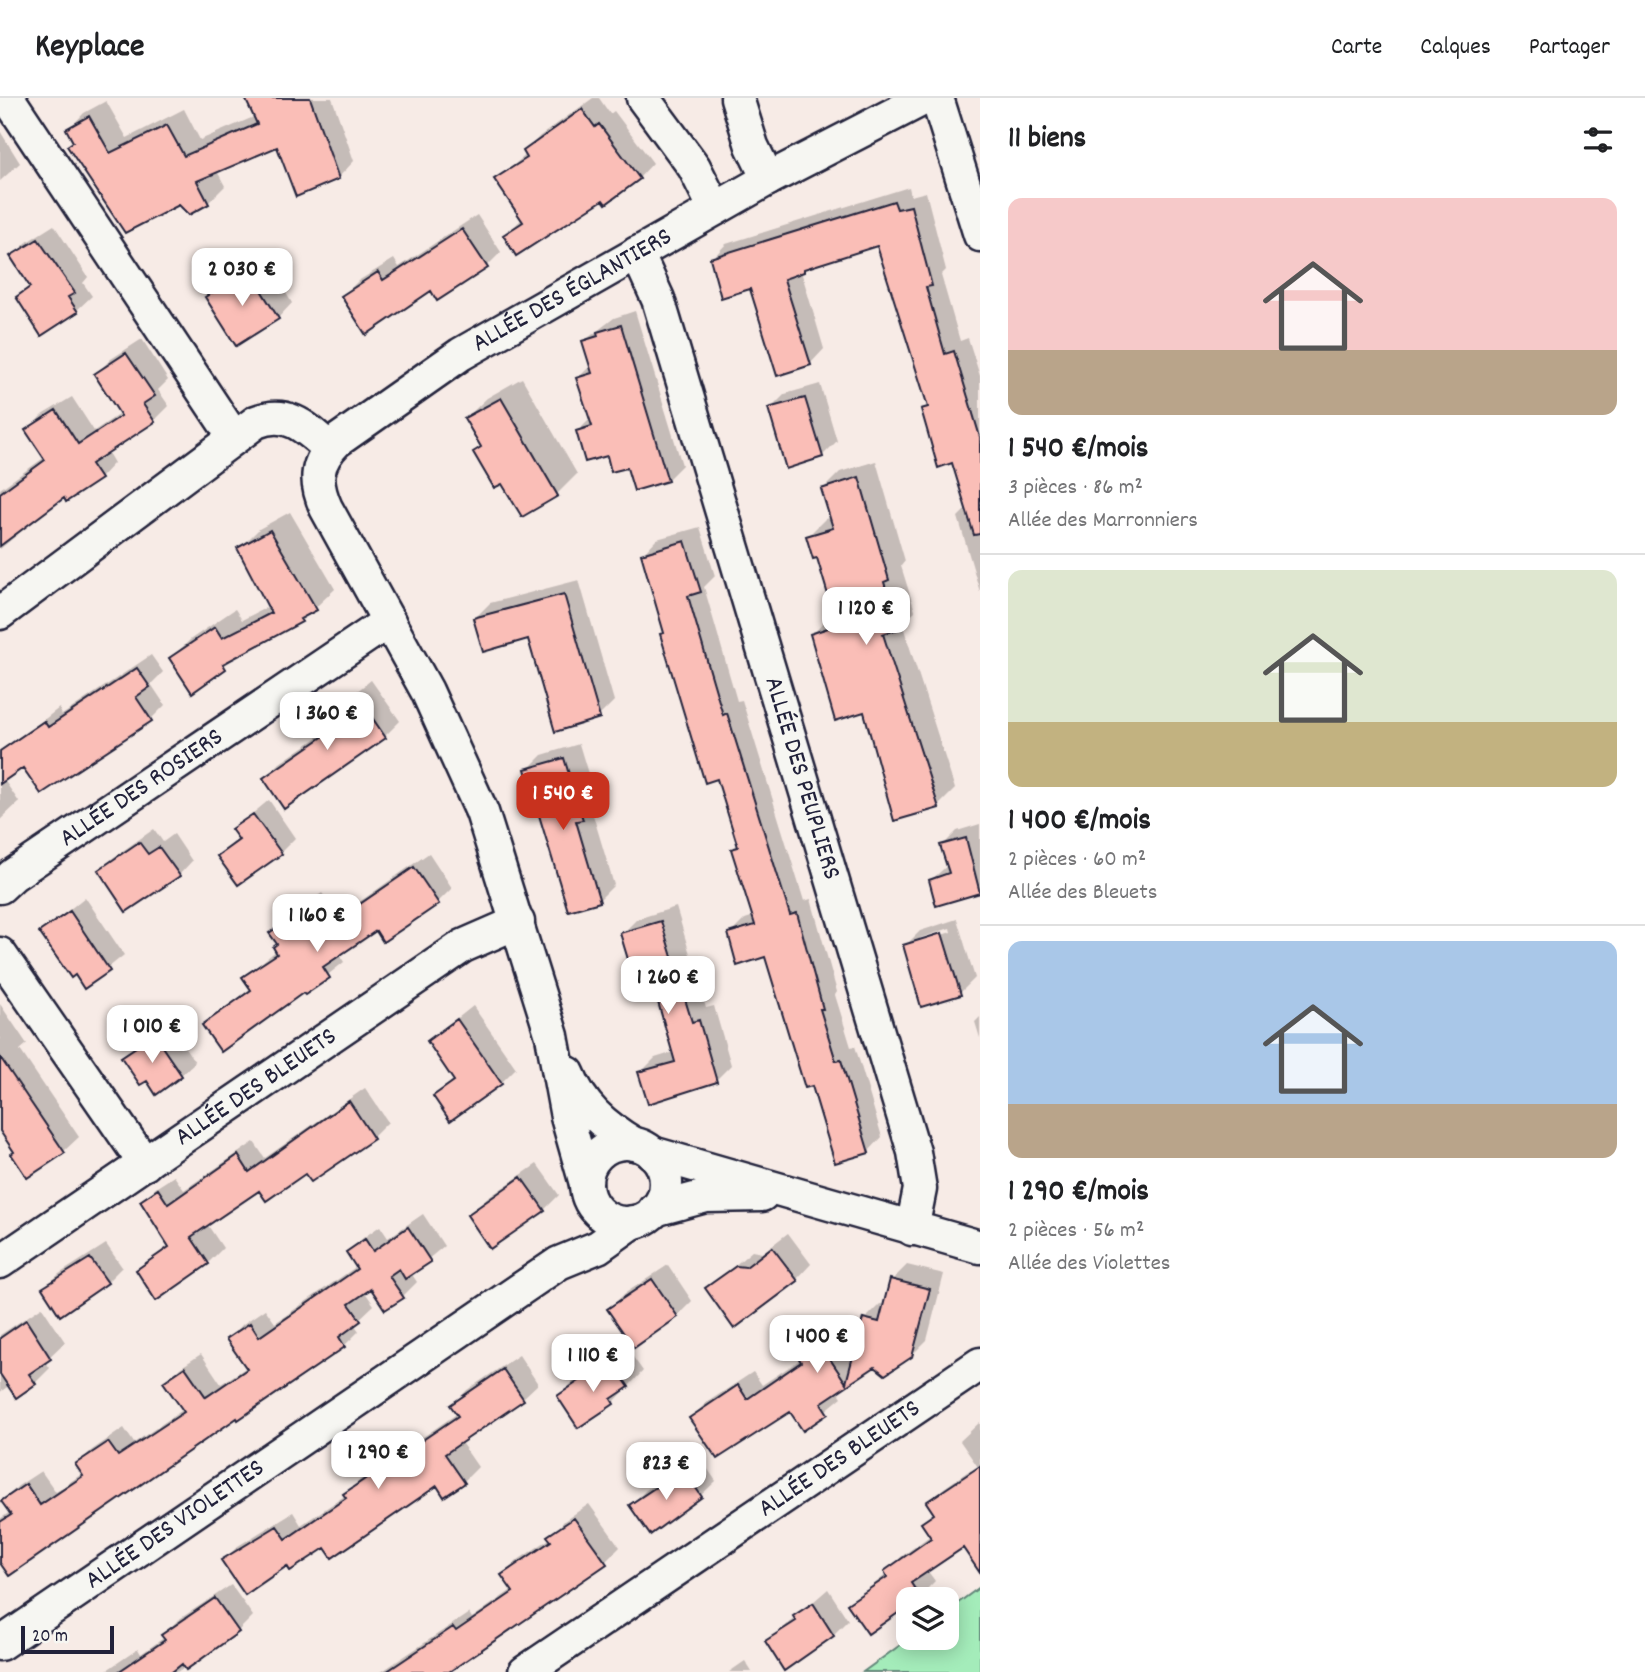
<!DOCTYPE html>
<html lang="fr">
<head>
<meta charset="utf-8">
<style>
	:root { --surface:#fff; --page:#f2f2f2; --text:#202124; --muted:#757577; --line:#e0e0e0; --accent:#c8321e }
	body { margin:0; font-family:Dekko,sans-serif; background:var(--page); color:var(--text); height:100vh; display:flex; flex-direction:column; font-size:26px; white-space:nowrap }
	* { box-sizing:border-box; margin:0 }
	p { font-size:23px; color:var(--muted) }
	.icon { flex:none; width:38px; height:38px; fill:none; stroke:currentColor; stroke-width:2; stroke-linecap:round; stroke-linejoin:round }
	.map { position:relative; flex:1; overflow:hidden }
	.details { display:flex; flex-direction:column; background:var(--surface); width:665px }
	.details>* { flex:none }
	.tools { position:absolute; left:896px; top:1489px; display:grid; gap:14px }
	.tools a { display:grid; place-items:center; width:63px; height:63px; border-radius:14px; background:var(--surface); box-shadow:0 4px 18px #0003; font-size:35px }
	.scale { position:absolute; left:21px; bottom:18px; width:93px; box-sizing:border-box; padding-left:7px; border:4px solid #22223b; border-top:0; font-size:19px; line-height:24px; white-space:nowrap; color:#22223b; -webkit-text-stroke:5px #f6f6f2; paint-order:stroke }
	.price { position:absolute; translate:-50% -60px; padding:0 16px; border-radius:14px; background:#fff; color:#222; font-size:23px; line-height:46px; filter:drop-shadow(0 2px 4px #0008) }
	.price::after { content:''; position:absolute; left:50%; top:42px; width:21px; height:16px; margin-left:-10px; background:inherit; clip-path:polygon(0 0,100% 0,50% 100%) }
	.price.on { background:var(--accent); color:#fff }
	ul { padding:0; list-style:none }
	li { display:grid; align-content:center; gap:14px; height:371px; padding:0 28px }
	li+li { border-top:2px solid var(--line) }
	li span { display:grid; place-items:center; height:217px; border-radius:14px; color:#555 }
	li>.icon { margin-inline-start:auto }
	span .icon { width:126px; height:126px; fill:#fffc; stroke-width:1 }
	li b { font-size:30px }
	h2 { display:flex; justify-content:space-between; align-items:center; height:84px; padding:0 28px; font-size:30px }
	header { display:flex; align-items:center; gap:42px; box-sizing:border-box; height:98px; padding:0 35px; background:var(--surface); border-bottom:2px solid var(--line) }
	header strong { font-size:33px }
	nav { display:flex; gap:38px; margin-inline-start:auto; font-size:24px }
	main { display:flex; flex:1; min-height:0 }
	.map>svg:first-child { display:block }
	.green { fill:#a4ecba; stroke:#63877a; stroke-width:2 }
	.shadow { fill:#0003; fill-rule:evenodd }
	.building { fill:#fabeb7; stroke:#22223b; stroke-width:2 }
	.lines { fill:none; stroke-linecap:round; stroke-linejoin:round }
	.minor-casing { stroke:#22223b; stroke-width:37 }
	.minor { stroke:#f6f6f2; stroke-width:32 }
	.labels { text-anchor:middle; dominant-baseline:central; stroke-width:5; stroke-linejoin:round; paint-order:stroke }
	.street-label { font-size:26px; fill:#22223b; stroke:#f6f6f2 }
</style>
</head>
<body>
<header>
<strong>Keyplace</strong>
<nav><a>Carte</a><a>Calques</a><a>Partager</a></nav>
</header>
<main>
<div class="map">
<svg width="980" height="1574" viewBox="0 0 980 1574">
	<rect width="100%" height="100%" fill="#f7ebe6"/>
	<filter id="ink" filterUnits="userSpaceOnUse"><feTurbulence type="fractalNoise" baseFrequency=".0143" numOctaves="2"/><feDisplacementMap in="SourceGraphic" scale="14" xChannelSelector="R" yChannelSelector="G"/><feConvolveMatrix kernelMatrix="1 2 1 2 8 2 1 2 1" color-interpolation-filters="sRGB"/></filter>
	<g filter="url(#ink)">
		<path class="green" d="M980,1489V1574H863L910,1540H947V1513Z"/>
		<path class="shadow" d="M247,0H332L354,63L338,80L278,47L217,73L225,88L208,105H179L68,32L84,15L106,3L127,40L184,11L200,42L256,18Z
			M593,0H599L610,16L614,13L653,65L639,80L604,99L505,137L523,120L497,81L527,56L525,53L540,38Z
			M0,33L20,65L0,83Z
			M909,89L911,98L926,94L946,172L941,177L960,243L968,240L980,278V494L958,419L967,410L953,363L923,312L928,306L879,146L808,168L801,173L824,251L810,266L751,189L712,161L726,146Z
			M477,117L501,154L486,169L431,191L343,198L358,183L394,161L399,169Z
			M54,127L88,179L83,185L92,198L77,212L42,236L18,199L30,187L12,159L27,144Z
			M264,159L292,205L278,220L208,200L223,185Z
			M635,213L682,367L667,382L629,368L578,333L591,320L578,280L591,267L584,243L614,220Z
			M142,241L168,282L158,292L169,308L154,323L107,353L114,365L100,380L64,398L0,451V391L45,359L28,332L42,317L72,299L94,333L121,315L96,276L111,261Z
			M522,280L577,376L557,396L502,384L475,354L482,347L466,320L487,300Z
			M820,286L837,343L822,358L770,311L785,296Z
			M876,363L905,463L901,468L915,513L902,525L955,691L938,708L896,721L866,612L812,537L829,519L836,517L818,458L808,438L825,421L832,419L823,391L840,374Z
			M290,414L335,491L301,523L239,556L192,593L171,560L191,541L235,511L242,522L269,508L239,451L259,431Z
			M700,429L715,478L704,489L737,603L742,602L804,803L811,801L837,894L835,897L851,949L855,948L882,1039L868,1054L813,986L766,857L730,836L745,821L754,818L733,752L738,746L718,679L662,537L665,533L643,456L657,441Z
			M579,482L614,603L599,618L529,538L475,520L490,505Z
			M151,557L163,574L151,586L165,607L151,621L42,693L18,642L59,610L62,617Z
			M371,582L400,623L385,638L265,680L280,665L331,630L324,620Z
			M579,646L597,705L591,710L614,787L599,802L527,672L542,657Z
			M0,676L19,704L0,722Z
			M269,702L295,740L280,755L219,758L239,739L234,731Z
			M980,726V793L938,806L931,782L948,767L942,748L957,733Z
			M154,731L163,744L174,736L192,763L179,777L100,773L114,759Z
			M429,755L452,790L438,804L376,830L339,856L344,864L305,895L304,893L204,927L251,890L244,879L277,852L278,845L271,835L286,820L322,795L331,807L340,801L348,812Z
			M85,799L124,857L84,889L42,834Z
			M676,809L706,910L714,908L731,967L716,982L640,975L655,960L674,954L657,895L622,836L637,821Z
			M957,821L975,880L960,895L905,848L920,833ZM950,830L951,834L920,844V840Z
			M0,906L27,946L20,952L79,1039L64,1053L28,1078L0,1032Z
			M473,908L516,970L501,985L450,1020L435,998L455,980L429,943Z
			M980,919V940L975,924Z
			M168,925L195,964L181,977L147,980L123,960L137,946Z
			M365,990L388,1024L373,1039L306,1074L259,1091L207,1126L223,1150L208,1165L138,1172L170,1146L142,1103L157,1089L174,1078L184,1092L254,1044L265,1060Z
			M537,1066L559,1097L544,1112L470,1117L485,1102Z
			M423,1116L444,1148L411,1175L417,1184L403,1198L371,1188L364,1193L374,1207L354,1226L359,1233L344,1248L239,1320L237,1317L0,1467V1421L10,1414L3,1403L18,1388L41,1373L56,1394L83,1375L77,1366L92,1352L124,1330L134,1345L184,1311L166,1284L180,1270L201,1256L221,1286L247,1269L229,1241L243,1226L265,1211L275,1225L357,1168L348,1154L363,1140L380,1128L388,1140Z
			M788,1135L811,1166L797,1181L707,1191L752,1153L762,1155Z
			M106,1146L122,1169L107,1184L44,1191L59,1176Z
			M668,1167L692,1203L677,1218L609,1211L624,1196Z
			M907,1167L944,1176L927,1242L911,1258L875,1267L837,1292L842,1299L803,1331L790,1311L691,1320L706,1305L753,1274L762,1287L801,1261L797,1254L832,1226L855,1260L865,1221L880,1206L885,1207L892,1182Z
			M42,1209L65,1244L45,1263L50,1270L35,1285L17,1297L10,1287L0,1294V1237Z
			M625,1248L643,1273L613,1305L579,1328L559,1298L574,1283Z
			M519,1257L538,1286L523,1300L460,1343L478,1369L463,1384L437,1385L287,1466L224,1462L238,1448L293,1414L301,1427L346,1397L360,1382L458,1315L453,1307L467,1292Z
			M980,1324V1372L960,1343Z
			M698,1357L716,1383L701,1397L650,1434L631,1407L646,1392Z
			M970,1372L980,1387V1450L963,1447L927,1472L935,1483L920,1498L908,1502V1506L868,1534L849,1506L887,1476L901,1459L931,1437L923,1425L935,1414L929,1404L944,1390Z
			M589,1406L620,1449L605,1464L446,1574H381L469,1515L472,1520L513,1491L503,1477L518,1462L551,1440L564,1423Z
			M231,1487L253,1518L238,1533L177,1574H104L138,1551L141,1556L165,1539L163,1537L178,1522Z
			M828,1491L848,1522L833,1537L767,1544Z
			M745,1563L752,1574H729Z"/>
		<path class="building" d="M245,0H310L339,81L296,99L277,49L197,83L209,106L189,117L179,107L125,135L67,48L73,44L66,31L89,18L110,55L167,27L184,58L257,26Z
			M582,11L595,29L599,26L640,81L606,106L603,102L516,158L503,137L523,124L494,81L527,60L523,53Z
			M894,103L897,111L911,108L932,188L926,189L945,256L954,253L980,339V436L974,437L952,365L938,370L921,311L928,309L877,148L804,171V174L784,181L811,267L777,278L750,191L721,200L710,160Z
			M462,131L488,170L437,203L431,193L366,237L341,198L378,174L383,182Z
			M38,141L75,195L68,199L78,214L41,238L16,199L30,189L10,158Z
			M249,173L279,221L236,248L205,199Z
			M621,227L668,383L634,393L627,370L611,374L607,358L585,364L576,333L592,328L576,280L592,275L582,243L598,238L597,234Z
			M126,255L155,298L143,306L155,324L91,366L101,381L66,404L64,400L0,448V395L45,362L25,332L56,312L78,346L121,318L94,276Z
			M501,300L558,398L522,419L502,386L494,390L473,354L481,349L464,320Z
			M805,300L823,359L786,371L768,310Z
			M859,379L889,482L884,484L898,531L883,536L939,710L894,723L864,614L835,623L810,536L837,527L817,460L813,461L806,438L833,430L821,391Z
			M270,432L317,512L300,521L302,524L223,566L226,571L192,595L169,560L215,529L222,540L271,515L237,450Z
			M685,443L701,494L688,498L723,617L727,615L790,817L797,815L823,911H820L836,963L841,962L869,1055L835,1065L812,988L805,990L765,859L737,868L728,835L755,827L731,751L738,749L717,681L705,685L660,536L664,535L641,456Z
			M564,496L600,620L555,634L528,541L483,554L473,520Z
			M137,570L150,589L136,599L152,623L41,696L23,670L0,686V653L44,623L48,629Z
			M356,596L386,640L284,711L263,680L331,633L322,620Z
			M564,660L583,722L576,723L600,804L568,813L525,671Z
			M253,716L282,756L238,787L217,758L239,742L231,731Z
			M966,740L980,795L936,808L929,782L949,775L940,747Z
			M139,744L148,756L159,749L180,778L126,814L98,772Z
			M414,769L439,806L383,844L376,833L323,869L330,880L305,897L303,895L221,954L202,927L251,892L242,879L277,856L273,849L277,846L269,835L307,809L316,821L325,815L332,825Z
			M70,813L110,873L84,891L75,877L71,880L39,834Z
			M661,823L692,924L699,922L717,984L648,1006L638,974L675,964L656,897L640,901L620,835Z
			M942,835L961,897L921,909L903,847Z
			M457,921L502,986L450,1023L433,998L454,983L427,943Z
			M154,937L182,978L156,997L147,983L140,987L121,959Z
			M0,959L65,1055L27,1080L11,1056L14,1054L0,1033Z
			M349,1003L374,1041L311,1084L305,1076L266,1103L259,1093L191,1139L209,1166L156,1203L136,1172L169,1149L140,1103L158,1091L168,1106L238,1057L249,1074Z
			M521,1079L545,1113L490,1151L467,1117Z
			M408,1129L431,1164L405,1181L399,1171L389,1178L404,1200L385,1212L371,1191L349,1206L361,1223L339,1239L345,1249L238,1322L237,1320L9,1478L0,1465V1424L11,1417L1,1403L26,1386L40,1407L83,1378L75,1366L108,1344L118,1358L184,1314L163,1284L185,1269L206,1299L247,1271L226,1241L250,1225L259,1239L357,1171L346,1154L365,1141L373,1153Z
			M772,1149L798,1183L734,1231L705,1190L736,1168L746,1169Z
			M90,1160L108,1185L60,1218L42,1190Z
			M652,1181L678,1219L634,1250L607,1211Z
			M890,1181L930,1191L912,1259L885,1277L875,1269L821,1305L828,1316L803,1333L790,1314L717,1361L689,1320L738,1287L747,1301L801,1264L795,1254L816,1240L846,1285L863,1220L879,1224Z
			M26,1222L51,1261L29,1276L36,1286L16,1300L0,1276V1240Z
			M610,1262L629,1289L611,1301L614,1306L578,1330L557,1298Z
			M503,1271L524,1302L445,1356L465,1385L444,1399L437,1388L332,1460L325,1450L290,1473L287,1468L245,1497L221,1462L277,1428L286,1441L346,1400L343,1396L458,1318L450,1307Z
			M980,1368V1475L963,1450L911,1485L922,1502H908V1508L868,1536L847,1506L887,1479L884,1473L931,1440L921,1425L934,1416L926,1404Z
			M683,1371L702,1399L650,1437L629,1407Z
			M574,1420L607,1466L449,1574H386L453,1529L456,1533L513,1494L501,1477L551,1443L547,1438Z
			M215,1500L239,1534L186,1572L182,1566L172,1574H118L165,1542L161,1537Z
			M813,1505L834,1538L784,1573L765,1543L796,1523L793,1518Z"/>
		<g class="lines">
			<g class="minor-casing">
				<g id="minor">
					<path d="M8,0L233,338"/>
					<path d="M643,0L694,69L715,111"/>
					<path d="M737,0L752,48L768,81"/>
					<path d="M937,0L980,137"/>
					<path id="s1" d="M637,155L658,201L914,1054L920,1091L912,1131"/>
					<path d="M0,515L256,324C288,311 306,330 329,350"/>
					<path id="s2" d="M0,789L13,777L389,523"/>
					<path d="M0,856L145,1066"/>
					<path d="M568,975C582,1009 603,1027 634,1046"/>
					<circle cx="626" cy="1085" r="40"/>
					<path d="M652,1055L980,1149"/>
					<path id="s3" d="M586,1086L567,1019L552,938L482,714L427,593L326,410C314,383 315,365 337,343L461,256L768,81L925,0"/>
					<path d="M654,1112L706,1098L762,1097"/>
					<path id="s4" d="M0,1164L463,848L518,824"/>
					<path id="s5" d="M0,1546L559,1165L598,1149L633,1124"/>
					<path id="s6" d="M525,1574L980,1266"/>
				</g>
			</g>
			<use href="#minor" class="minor"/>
		</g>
	</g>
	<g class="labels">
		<g class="street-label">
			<text stroke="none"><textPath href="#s3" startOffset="1082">ALLÉE DES ÉGLANTIERS</textPath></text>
			<text stroke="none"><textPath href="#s1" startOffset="551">ALLÉE DES PEUPLIERS</textPath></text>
			<text stroke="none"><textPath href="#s2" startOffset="173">ALLÉE DES ROSIERS</textPath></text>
			<text stroke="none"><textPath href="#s4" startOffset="310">ALLÉE DES BLEUETS</textPath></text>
			<text stroke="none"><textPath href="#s6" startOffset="380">ALLÉE DES BLEUETS</textPath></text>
			<text stroke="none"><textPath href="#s5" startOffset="212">ALLÉE DES VIOLETTES</textPath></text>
		</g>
	</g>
</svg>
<div class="tools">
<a><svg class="icon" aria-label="layers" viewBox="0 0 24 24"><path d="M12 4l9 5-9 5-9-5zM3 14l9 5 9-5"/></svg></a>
</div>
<div class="scale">20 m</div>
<b class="price" style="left:242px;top:210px">2 030 €</b>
<b class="price" style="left:866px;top:549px">1 120 €</b>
<b class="price" style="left:327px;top:654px">1 360 €</b>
<b class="price on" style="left:563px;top:734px">1 540 €</b>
<b class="price" style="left:317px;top:856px">1 160 €</b>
<b class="price" style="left:668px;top:918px">1 260 €</b>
<b class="price" style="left:152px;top:967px">1 010 €</b>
<b class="price" style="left:817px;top:1277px">1 400 €</b>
<b class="price" style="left:593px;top:1296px">1 110 €</b>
<b class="price" style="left:378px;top:1393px">1 290 €</b>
<b class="price" style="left:666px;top:1404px">823 €</b>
</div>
<section class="details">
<h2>11 biens<svg class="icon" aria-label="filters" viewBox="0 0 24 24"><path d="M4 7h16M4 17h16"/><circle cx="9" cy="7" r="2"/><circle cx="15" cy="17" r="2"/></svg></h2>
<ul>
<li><span style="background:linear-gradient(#f6c9c9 70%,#b9a48a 0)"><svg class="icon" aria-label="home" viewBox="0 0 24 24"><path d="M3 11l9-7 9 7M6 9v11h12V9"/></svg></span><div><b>1 540 €/mois</b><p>3 pièces · 86 m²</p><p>Allée des Marronniers</p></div></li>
<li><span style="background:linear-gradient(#dfe7d0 70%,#c2b280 0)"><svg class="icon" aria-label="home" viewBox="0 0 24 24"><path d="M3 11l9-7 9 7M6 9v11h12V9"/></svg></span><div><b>1 400 €/mois</b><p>2 pièces · 60 m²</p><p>Allée des Bleuets</p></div></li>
<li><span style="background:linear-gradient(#a9c7e8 75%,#b9a48a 0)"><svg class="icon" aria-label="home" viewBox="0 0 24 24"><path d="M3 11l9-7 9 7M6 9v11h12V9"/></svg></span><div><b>1 290 €/mois</b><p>2 pièces · 56 m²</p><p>Allée des Violettes</p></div></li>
</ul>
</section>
</main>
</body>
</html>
